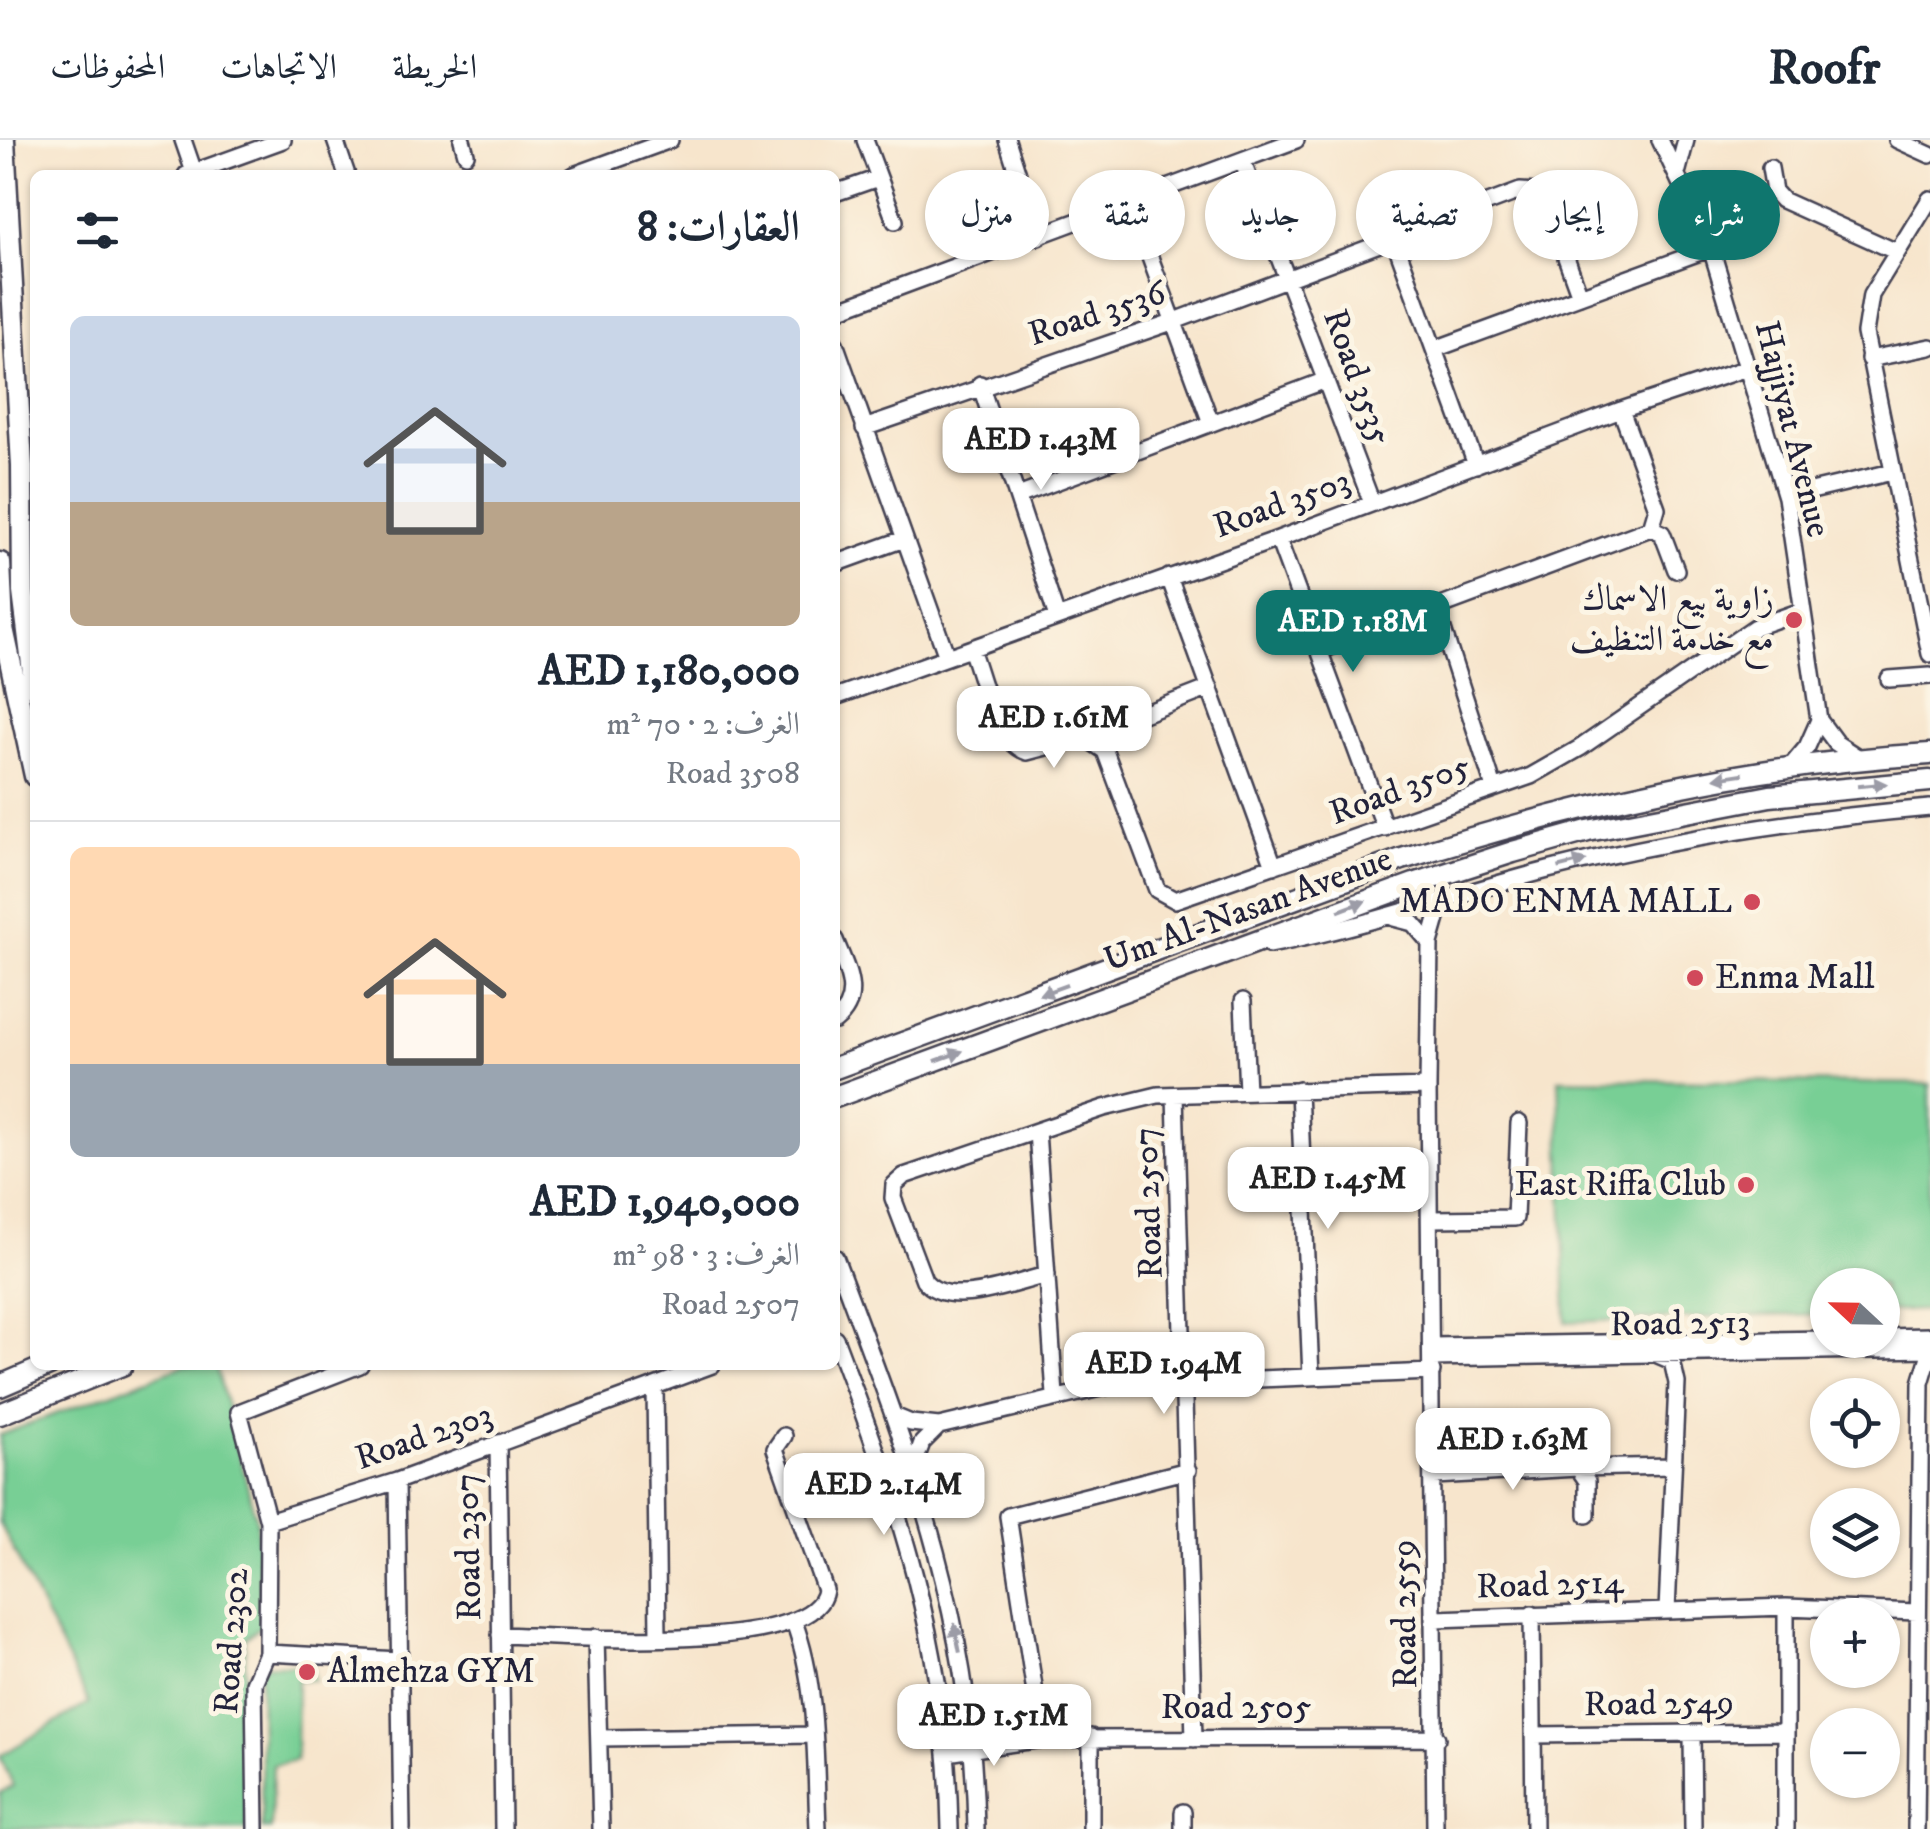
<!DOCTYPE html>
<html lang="ar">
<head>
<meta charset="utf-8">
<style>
	:root { --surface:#fff; --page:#f6f6f7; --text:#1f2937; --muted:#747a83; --line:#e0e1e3; --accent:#0f766e }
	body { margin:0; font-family:"IM FELL DW Pica",Amiri,serif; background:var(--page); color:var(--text); direction:rtl; height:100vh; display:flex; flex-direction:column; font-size:38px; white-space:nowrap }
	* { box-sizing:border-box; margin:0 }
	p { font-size:32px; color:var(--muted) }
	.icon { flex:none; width:55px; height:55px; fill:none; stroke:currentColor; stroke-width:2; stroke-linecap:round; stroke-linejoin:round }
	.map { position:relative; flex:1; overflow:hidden; direction:ltr }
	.sheet { position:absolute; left:30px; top:30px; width:810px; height:1200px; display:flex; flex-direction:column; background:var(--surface); border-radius:15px; box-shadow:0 2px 8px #0004; direction:rtl }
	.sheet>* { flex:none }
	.top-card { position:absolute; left:870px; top:30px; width:910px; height:90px; direction:rtl; display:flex; gap:20px }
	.needle { width:65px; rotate:292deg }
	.controls { position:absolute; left:1810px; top:1128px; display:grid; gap:20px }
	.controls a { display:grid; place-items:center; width:90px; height:90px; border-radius:50%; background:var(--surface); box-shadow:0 2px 8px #0004; font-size:50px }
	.price { position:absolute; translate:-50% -85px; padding:0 22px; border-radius:20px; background:#fff; color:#222; font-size:32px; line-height:65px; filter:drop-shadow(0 2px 5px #0008) }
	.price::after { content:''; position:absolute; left:50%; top:60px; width:30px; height:22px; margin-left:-15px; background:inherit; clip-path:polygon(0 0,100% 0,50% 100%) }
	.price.on { background:var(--accent); color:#fff }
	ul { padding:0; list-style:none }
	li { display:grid; align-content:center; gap:20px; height:530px; padding:0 40px }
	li+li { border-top:2px solid var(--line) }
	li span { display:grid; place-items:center; height:310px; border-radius:15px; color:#555 }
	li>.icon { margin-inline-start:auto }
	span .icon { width:180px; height:180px; fill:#fffc; stroke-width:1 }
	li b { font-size:42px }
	h2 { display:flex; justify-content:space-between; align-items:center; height:120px; padding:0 40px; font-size:42px }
	.pill { padding:0 35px; border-radius:45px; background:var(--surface); box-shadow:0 2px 8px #0004; font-size:35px; line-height:90px }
	.pill.on { background:var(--accent); color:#fff }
	header { display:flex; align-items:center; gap:60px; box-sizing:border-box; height:140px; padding:0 50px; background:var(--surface); border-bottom:2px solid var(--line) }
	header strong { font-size:48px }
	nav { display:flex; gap:55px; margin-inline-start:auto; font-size:35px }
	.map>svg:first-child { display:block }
	.green { fill:#78cf95; stroke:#4d7868; stroke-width:2.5 }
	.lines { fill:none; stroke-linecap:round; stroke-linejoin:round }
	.minor-casing { stroke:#423f51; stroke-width:20 }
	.major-casing { stroke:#423f51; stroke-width:25 }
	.minor { stroke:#fff; stroke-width:15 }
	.major { stroke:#fff; stroke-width:20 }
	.oneway { fill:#9c9ca7 }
	.poi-dot { fill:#d1495b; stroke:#fcf5e5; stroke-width:4 }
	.labels { text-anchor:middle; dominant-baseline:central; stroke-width:10; stroke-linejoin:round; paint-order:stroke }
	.street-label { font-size:35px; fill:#22223b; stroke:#fcf5e5 }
	.poi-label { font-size:35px; fill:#22223b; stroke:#fcf5e5; text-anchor:end }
</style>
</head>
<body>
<header>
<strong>Roofr</strong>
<nav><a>الخريطة</a><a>الاتجاهات</a><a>المحفوظات</a></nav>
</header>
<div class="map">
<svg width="1930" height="1689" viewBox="0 0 1930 1689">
	<rect width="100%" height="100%" fill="#fcf5e5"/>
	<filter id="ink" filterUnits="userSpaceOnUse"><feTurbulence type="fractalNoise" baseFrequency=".01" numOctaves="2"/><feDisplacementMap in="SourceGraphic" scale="20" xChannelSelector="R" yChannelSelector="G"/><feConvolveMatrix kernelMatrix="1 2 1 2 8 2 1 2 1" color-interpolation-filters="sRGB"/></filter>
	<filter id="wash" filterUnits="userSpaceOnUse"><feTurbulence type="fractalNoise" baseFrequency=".0048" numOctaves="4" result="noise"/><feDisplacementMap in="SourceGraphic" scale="40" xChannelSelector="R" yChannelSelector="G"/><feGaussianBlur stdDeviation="2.25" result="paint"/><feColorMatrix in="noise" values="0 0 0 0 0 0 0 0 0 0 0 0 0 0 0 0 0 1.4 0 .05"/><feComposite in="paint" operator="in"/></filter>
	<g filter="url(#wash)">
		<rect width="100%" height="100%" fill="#f7e5cc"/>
		<path class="green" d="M1559,939L1930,944V1170L1883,1172L1882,1145H1828L1827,1174L1566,1182Z
			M185,1225H216L257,1383L262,1485L245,1499L247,1689H0V1653L13,1646L0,1616L89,1563L0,1383V1295Z
			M264,1525H312L314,1540H297L296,1620L273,1625L271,1689H262L260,1535Z"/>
	</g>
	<g filter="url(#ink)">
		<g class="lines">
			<g class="minor-casing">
				<path id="minor" d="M183,0L194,32
					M335,0L347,35
					M462,0L466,14
					M865,0L895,81
					M1007,0L1038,97
					M1660,0L1711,108L1786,357L1819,580L1836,603L1859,618
					M1897,0L1930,15
					M1242,20L1372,363
					M1770,28L1774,51L1782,60L1897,112
					M1678,30L1686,0
					M186,35L283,0
					M574,35L670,0
					M835,53L878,38
					M1930,59L1871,155L1865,193L1930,514
					M1130,63L1211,283
					M1394,99L1476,325
					M835,171L1296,0
					M835,203L947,517
					M1435,209L1711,108
					M1869,219L1930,207
					M980,244L1057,477
					M864,288L1172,182L1520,51L1539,52L1545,59L1580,156
					M1018,356L1326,240
					M1786,357L1892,332
					M1651,388L1662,393L1676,430
					M1278,399L1385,688
					M835,424L904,399
					M1169,437L1274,726
					M1437,471L1494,648
					M971,509C983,540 993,599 1027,612L1084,597L1210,548
					M1320,511L1651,388L1657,368L1621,270
					M1889,539L1930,536
					M835,557L1278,399L1621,270L1750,227
					M1084,597L1105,611L1157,750L1175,760L1531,636L1580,608L1755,487L1801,471
					M1791,626L1807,607L1819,580
					M1394,778L1413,783L1430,803
					M835,800C846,828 864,858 835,881
					M1270,805C1365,787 1455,754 1548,730C1674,698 1801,679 1930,668
					M1243,861L1247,952
					M1299,950L1311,1237
					M1175,955L1194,1599
					M1037,991L1055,1255
					M1431,1079L1515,1078L1519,983
					M835,1117C908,1313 973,1475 976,1689
					M1047,1135C1015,1142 948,1171 924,1140L893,1058L894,1045L904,1036L1104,968L1158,955L1428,947
					M1882,1197L1930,1196
					M835,1198C899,1367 947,1505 950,1689
					M1432,1206L1828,1199
					M1658,1215L1672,1221L1677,1243L1667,1471
					M1432,1218L1930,1209
					M1185,1242L1432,1232
					M655,1246L658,1497
					M894,1276L911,1283L939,1286L1185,1228
					M498,1303L503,1689
					M913,1327L922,1303L939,1286
					M1578,1328L1673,1326
					M1434,1336L1578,1328L1587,1341V1375
					M397,1341L402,1689
					M268,1381L397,1341L712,1225
					M1786,1467V1689
					M1532,1474L1534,1689
					M1435,1479L1786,1467L1917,1472
					M794,1482C818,1546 815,1621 818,1689
					M500,1495C555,1496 816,1517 825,1450L775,1309L784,1296
					M596,1497L601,1689
					M267,1513L399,1520
					M1533,1595L1786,1592
					M1692,1595L1693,1689
					M945,1597H1021
					M1091,1597V1689
					M600,1598L814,1595
					M1042,1599L1008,1376L1188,1330
					M947,1613L1042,1599L1437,1598
					M1183,1672V1689
					M256,1689L254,1543L267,1513L268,1381L239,1272L360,1225
					M1435,1689L1428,947L1430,803L1442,761
					M1916,1689L1921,1243L1930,1213"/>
			</g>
			<g class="major-casing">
				<path id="major" d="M4,0L22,326L23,452L35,548
					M0,423L3,488L35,636
					M835,928L1402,719C1574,665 1749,624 1930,614
					M835,957L1414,744L1513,712L1588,691L1770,656L1930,641
					M0,1246L49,1225
					M0,1274L122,1225"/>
			</g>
			<use href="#minor" class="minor"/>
			<use href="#major" class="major"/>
		</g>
		<defs><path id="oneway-solid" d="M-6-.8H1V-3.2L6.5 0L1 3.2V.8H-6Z" transform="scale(2.5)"/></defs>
		<g class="oneway">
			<use href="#oneway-solid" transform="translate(1729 636) rotate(171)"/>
			<use href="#oneway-solid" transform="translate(1872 645) rotate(-5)"/>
			<use href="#oneway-solid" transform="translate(1572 724) rotate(-14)"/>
			<use href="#oneway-solid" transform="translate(1352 766) rotate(-21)"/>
			<use href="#oneway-solid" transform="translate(1053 850) rotate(160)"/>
			<use href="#oneway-solid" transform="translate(949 916) rotate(-20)"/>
			<use href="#oneway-solid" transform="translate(957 1498) rotate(-101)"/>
		</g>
	</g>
	<g class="poi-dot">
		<circle cx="1794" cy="480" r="10"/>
		<circle cx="1752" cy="762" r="10"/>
		<circle cx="1695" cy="838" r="10"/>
		<circle cx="1746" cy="1045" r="10"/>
		<circle cx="307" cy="1532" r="10"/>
	</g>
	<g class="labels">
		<g class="street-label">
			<text transform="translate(1097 174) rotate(-18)">Road 3536</text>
			<text transform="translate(1357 237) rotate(70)">Road 3535</text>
			<text transform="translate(1792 289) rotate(76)">Hajjiyat Avenue</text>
			<text transform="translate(1282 364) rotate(-20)">Road 3503</text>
			<text transform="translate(1400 650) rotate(-20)">Road 3505</text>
			<text transform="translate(1248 770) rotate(-20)">Um Al-Nasan Avenue</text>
			<text transform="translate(1149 1063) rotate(-92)">Road 2507</text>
			<text transform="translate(1680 1184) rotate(-1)">Road 2513</text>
			<text transform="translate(424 1297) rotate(-19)">Road 2303</text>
			<text transform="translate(469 1407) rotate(-91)">Road 2307</text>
			<text transform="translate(1550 1445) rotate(-2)">Road 2514</text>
			<text transform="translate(1405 1474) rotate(-91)">Road 2559</text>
			<text transform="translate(232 1501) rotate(-86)">Road 2302</text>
			<text transform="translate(1659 1564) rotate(-1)">Road 2549</text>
			<text x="1236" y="1568">Road 2505</text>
		</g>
		<g class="poi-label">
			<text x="1774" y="460">زاوية بيع الاسماك<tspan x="1774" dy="40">مع خدمة التنظيف</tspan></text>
			<text x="1732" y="762">MADO ENMA MALL</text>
			<text x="1715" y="838" text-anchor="start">Enma Mall</text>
			<text x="1726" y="1045">East Riffa Club</text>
			<text x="327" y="1532" text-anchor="start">Almehza GYM</text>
		</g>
	</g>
</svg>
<div class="controls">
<a><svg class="needle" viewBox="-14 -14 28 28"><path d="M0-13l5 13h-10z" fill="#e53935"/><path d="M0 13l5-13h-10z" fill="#747a83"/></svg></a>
<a><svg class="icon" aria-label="locate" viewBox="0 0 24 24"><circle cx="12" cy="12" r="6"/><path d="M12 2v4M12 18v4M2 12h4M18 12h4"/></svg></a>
<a><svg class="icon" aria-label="layers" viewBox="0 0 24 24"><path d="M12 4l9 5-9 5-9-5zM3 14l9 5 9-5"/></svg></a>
<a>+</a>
<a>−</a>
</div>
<b class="price" style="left:1041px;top:353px">AED 1.43M</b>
<b class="price on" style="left:1353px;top:535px">AED 1.18M</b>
<b class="price" style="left:1054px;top:631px">AED 1.61M</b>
<b class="price" style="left:1328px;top:1092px">AED 1.45M</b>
<b class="price" style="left:1164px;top:1277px">AED 1.94M</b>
<b class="price" style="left:1513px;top:1353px">AED 1.63M</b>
<b class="price" style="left:884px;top:1398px">AED 2.14M</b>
<b class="price" style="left:994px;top:1629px">AED 1.51M</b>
<div class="top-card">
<a class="pill on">شراء</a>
<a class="pill">إيجار</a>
<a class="pill">تصفية</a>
<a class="pill">جديد</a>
<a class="pill">شقة</a>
<a class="pill">منزل</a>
</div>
<section class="sheet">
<h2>العقارات: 8<svg class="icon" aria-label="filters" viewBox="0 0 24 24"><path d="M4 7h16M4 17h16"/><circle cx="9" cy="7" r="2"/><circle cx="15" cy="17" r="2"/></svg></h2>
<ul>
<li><span style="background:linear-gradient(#c9d6e8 60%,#b9a48a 0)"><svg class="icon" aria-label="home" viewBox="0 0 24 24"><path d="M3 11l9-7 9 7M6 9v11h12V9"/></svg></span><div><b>AED 1,180,000</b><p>الغرف: 2 · 70 m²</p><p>Road 3508</p></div></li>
<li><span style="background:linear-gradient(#ffd9b3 70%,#9aa5b1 0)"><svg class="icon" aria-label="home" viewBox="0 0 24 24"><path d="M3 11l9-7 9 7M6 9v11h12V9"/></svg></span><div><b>AED 1,940,000</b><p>الغرف: 3 · 98 m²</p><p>Road 2507</p></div></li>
</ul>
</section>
</div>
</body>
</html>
